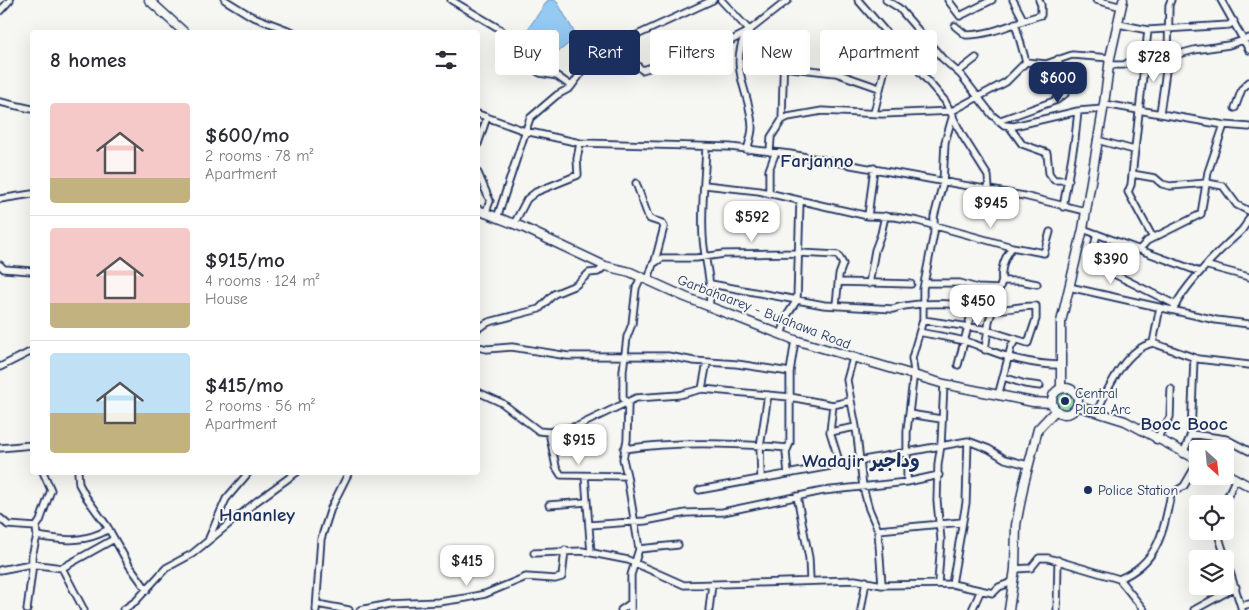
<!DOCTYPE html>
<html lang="en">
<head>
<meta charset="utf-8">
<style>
	:root { --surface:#fff; --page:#f2f2f3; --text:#2b2b33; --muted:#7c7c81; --line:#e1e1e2; --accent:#1b2f5e }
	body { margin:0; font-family:"Comic Neue","Playpen Sans Arabic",sans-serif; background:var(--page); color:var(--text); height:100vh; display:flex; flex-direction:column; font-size:19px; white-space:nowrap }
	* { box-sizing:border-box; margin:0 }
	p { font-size:16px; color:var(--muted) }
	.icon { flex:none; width:28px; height:28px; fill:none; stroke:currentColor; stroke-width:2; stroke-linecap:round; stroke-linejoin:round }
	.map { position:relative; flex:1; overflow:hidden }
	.side { position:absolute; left:30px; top:30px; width:450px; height:445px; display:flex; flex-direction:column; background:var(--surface); border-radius:5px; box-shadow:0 5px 20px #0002 }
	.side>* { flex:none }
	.hud { position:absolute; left:495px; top:30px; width:475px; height:45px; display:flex; gap:10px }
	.needle { width:32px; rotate:153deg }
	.controls { position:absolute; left:1189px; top:440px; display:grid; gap:10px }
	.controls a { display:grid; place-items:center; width:45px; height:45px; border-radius:5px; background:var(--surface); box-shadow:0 5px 20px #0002; font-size:25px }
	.price { position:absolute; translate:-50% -42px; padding:0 11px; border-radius:10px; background:#fff; color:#222; font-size:16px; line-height:32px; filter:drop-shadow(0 1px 2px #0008) }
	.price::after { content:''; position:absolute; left:50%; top:30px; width:15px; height:11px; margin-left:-8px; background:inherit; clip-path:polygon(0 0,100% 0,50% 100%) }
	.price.current { background:var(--accent); color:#fff }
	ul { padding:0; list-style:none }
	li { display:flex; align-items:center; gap:15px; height:125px; padding:0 20px }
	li+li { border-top:1px solid var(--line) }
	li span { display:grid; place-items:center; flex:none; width:140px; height:100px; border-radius:5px; color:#555 }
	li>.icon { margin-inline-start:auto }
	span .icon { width:60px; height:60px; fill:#fffc; stroke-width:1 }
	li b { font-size:21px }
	h2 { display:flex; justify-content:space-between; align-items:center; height:60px; padding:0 20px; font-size:21px }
	.pill { padding:0 18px; border-radius:5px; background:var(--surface); box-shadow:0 5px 20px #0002; font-size:18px; line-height:45px }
	.pill.current { background:var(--accent); color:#fff }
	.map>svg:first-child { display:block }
	.green { fill:#94dead; stroke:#588686 }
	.water { fill:#95caf3; stroke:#648cb7 }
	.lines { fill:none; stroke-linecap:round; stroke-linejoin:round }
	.minor-casing { stroke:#1b2f5e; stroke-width:9 }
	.secondary-casing { stroke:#1b2f5e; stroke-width:11 }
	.minor { stroke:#f6f6f2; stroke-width:5.5 }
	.secondary { stroke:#f6f6f2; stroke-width:8 }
	.poi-dot { fill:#1b2f5e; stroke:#f6f6f2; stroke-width:2 }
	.labels { text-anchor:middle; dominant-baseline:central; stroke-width:4; stroke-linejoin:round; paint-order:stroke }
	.street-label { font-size:14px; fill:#1b2f5e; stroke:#f6f6f2 }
	.poi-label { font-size:14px; fill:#1b2f5e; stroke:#f6f6f2; text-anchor:start }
	.district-label { font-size:19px; font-weight:bold; fill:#1b2f5e; stroke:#f6f6f2 }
</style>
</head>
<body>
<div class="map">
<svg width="1249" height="610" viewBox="0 0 1249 610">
	<rect width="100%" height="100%" fill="#f6f6f2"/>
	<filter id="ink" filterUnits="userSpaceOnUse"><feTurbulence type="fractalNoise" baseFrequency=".02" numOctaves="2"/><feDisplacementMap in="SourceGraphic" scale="10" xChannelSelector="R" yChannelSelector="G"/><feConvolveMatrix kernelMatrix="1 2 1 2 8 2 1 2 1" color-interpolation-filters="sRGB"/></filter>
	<g filter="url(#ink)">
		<path class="green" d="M1055 401a10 10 0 1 1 20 0a10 10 0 1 1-20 0Z"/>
		<path class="water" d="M548,0H556L577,37L548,60L523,36Z"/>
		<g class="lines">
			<g class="minor-casing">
				<path id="minor" d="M225,0L251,16L293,32
					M451,0L500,29L510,38L530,67L540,73L557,76L571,86
					M721,0L749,30
					M858,0L945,101L962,135L988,176L989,189
					M886,0L899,8L942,58L961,75L992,115L1004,125L1014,126L1078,111L1103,109
					M948,0L960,16L992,0
					M1013,0L1023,19
					M1096,0L1122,7
					M1221,0L1249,50
					M0,11L10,0
					M1015,23L1026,62
					M1118,24L1148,30L1229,25L1234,21
					M955,26L966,35C993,35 1015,22 1041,15V5L1039,0
					M1148,30L1131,185L1128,192L1153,238
					M746,33C728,69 751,93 752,127C752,135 749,142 747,150
					M627,39C625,53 632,61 642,70L659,65L694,59L746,33L788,0
					M743,41L784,47L782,120
					M1109,65H1124L1145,52L1156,53L1168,57L1194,50L1229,45L1249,38
					M782,67L836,73L879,88
					M958,72L976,58
					M0,102L32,109
					M1104,104L1224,125L1249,127
					M1235,108L1242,89L1249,82
					M874,113L886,65L897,45
					M1160,113L1168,57L1169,5L1171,0
					M478,114L525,131L580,143L730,147L790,154L1024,196L1085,211
					M998,121L1057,100L1065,94L1058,59
					M1009,126L1022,144L1047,153L1049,173L1054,180H1069
					M1097,140L1134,150
					M478,144L487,117
					M706,147C705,177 701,207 703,237C704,260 713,282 709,306
					M770,152L771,137L782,120L788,117L822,111L882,114L952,111L1006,82L1026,62L1046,64L1072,55L1110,58
					M478,173L490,201L485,214
					M1132,174L1155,178L1162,184L1170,186L1207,183L1223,186L1237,205L1249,211
					M636,183L648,216L650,219L662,223L664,227L655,261
					M705,185L759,191L868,216L895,217L918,221L1012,247L1044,253L1050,232
					M769,194V170L775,154
					M0,199L32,194
					M1063,207L1075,139L1078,111
					M868,216L874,168
					M497,218L530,118L557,95L570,88L596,53L607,43L637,35L713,0
					M514,224L527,199L536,192L578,175L577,159L580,143
					M1083,229L1200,272
					M1097,234C1094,247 1090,257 1100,267L1176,305
					M1139,250L1147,241L1201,214L1208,172L1224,125
					M0,265L4,269L32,271
					M1208,266L1249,277
					M648,280L653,264L662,258H696L724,254L799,253L838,255L843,264L839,275L836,305
					M1002,281H1021L1037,284
					M839,282L911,284
					M925,283H960L977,288L999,289
					M711,284L797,300L800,201
					M869,284L875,250L881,234L885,216
					M1069,287L1216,320L1249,324
					M1174,308C1183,289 1211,259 1227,244C1236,235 1244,231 1249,218
					M478,328L489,322L539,309L554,294L576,285L589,273L598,272L605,266
					M920,332C939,337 963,338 981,347C1004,357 1034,365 1060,365
					M781,335L788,314L797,300L824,305L893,309C916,300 968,304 993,309C1006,311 1022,305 1036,306V319L1028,343L983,329L923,320
					M1153,343L1198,359L1249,365
					M478,347L487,349L512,347L568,356H668L694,361L737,364L790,372
					M985,350L989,321L1002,281C1000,268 1005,257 1012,247
					M853,358L847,380L856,427L863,487L869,509L878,530L882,585
					M958,365L973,307
					M0,367L32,351
					M1003,377L1025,384L1040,386
					M702,389L707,362
					M478,392L502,403L539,431L549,432L578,426L636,398L679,395L702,389L790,397L833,405L850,401
					M998,396L1011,347L1016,339
					M833,405L830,432L840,464
					M1097,411C1109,387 1125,349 1153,343L1160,307
					M909,414L941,419
					M549,432L556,467L561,475L627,476
					M830,432L856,427
					M1191,434L1226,439L1249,451
					M1156,440L1170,417L1171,389
					M0,448L32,445
					M624,449C678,441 733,443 787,448
					M1183,454L1191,434L1194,358
					M78,472L79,484L86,497L107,526L129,565L147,590
					M788,474L786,452L790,443V372L795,340
					M585,476L591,553
					M761,478L760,447L768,395
					M907,482V431L914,371L912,358L923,320V289L934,233V217L943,183L945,142L953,115
					M699,490L968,441L989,449L1005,459L1028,465
					M797,496L809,558L810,580
					M1224,504L1236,478
					M549,505L587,502
					M0,518L8,525L36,527
					M590,525L645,521L686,513L723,512L823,491L907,482L939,475
					M878,530L962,522
					M1217,531L1242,610
					M37,536C64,541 85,543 109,529
					M209,538L226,499L249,472
					M639,549L678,545
					M534,553L582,551L628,560L684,585L855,580L882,585L952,584L993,593L999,587L1012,582
					M62,568L84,610
					M1015,569L1031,568L1039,558H1048L1119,579C1159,562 1163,532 1171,494L1184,486L1198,462
					M0,570L31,564L62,568L114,539
					M1119,579L1144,610
					M938,583L941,540L937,501L938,464L941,445L944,384
					M952,584L966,503L968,441
					M317,604L349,610
					M1242,606L1249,604
					M27,610L32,571V556L37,536L36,527L40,521L51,490L43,472
					M123,610L136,601L166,568L192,554L257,501L297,472
					M316,610L321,539L331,508L349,472
					M360,610L389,604L439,602L466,598L485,594L526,577L555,579L562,577L565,550
					M621,610L631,603
					M631,610V575L639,549L627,476L623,459L627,440L628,404L623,398V371L627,337L632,324L636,288L641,277
					M709,610L712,584
					M861,610L866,581
					M972,610L981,590
					M1057,610L1058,560
					M1194,610L1236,587"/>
			</g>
			<g class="secondary-casing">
				<path id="secondary" d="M149,0L184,32
					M478,210L522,227L605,266L630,272L685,297L795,340L944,384L1033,402L1052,403
					M1052 401a13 13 0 1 1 26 0a13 13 0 1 1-26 0Z
					M1061,389V322L1083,229L1104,104L1110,58L1123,0
					M1077,406L1125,421L1198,460
					M1225,473L1249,486
					M1009,610L1015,569L1016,525L1024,483L1038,429L1056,410"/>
			</g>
			<use href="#minor" class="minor"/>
			<use href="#secondary" class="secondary"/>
		</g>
	</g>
	<g class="poi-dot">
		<circle cx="1065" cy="401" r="5"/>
		<circle cx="1088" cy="490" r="5"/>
	</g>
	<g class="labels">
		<g class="street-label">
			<text transform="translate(764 312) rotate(21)">Garbahaarey - Bulahawa Road</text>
		</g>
		<g class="poi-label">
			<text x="1075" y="393">Central<tspan x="1075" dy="16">Plaza Arc</tspan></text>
			<text x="1098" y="490">Police Station</text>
		</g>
		<g class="district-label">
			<text x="817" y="161">Farjanno</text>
			<text x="1184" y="424">Booc Booc</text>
			<text x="861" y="461">Wadajir وداجير</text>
			<text x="257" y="515">Hananley</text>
		</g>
	</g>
</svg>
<div class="controls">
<a><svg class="needle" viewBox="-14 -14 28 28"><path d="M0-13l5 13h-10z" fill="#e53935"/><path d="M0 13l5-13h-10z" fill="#7c7c81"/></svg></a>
<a><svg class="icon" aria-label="locate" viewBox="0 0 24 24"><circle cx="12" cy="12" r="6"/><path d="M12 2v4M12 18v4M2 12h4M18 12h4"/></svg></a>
<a><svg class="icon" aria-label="layers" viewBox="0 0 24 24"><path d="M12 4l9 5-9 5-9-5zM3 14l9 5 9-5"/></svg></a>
</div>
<b class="price" style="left:1154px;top:83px">$728</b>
<b class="price current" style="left:1058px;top:104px">$600</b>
<b class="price" style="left:991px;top:229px">$945</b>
<b class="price" style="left:752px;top:243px">$592</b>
<b class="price" style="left:1111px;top:285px">$390</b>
<b class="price" style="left:978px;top:327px">$450</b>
<b class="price" style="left:579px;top:466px">$915</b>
<b class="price" style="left:467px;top:587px">$415</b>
<div class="hud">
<a class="pill">Buy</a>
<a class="pill current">Rent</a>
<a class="pill">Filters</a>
<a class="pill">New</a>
<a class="pill">Apartment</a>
</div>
<section class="side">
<h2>8 homes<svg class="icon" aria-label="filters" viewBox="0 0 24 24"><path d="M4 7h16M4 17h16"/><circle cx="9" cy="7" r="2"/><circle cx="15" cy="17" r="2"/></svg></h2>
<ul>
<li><span style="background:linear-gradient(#f6c9c9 75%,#c2b280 0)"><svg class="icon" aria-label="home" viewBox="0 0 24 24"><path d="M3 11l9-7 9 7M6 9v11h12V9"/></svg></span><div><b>$600/mo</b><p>2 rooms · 78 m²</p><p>Apartment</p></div></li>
<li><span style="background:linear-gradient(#f6c9c9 75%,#c2b280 0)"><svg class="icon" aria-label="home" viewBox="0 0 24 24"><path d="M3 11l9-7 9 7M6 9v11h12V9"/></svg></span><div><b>$915/mo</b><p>4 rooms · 124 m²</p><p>House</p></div></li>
<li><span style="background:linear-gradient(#bfe0f5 60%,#c2b280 0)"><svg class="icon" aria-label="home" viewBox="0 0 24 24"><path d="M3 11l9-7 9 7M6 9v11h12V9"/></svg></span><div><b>$415/mo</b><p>2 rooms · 56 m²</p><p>Apartment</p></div></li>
</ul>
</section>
</div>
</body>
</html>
